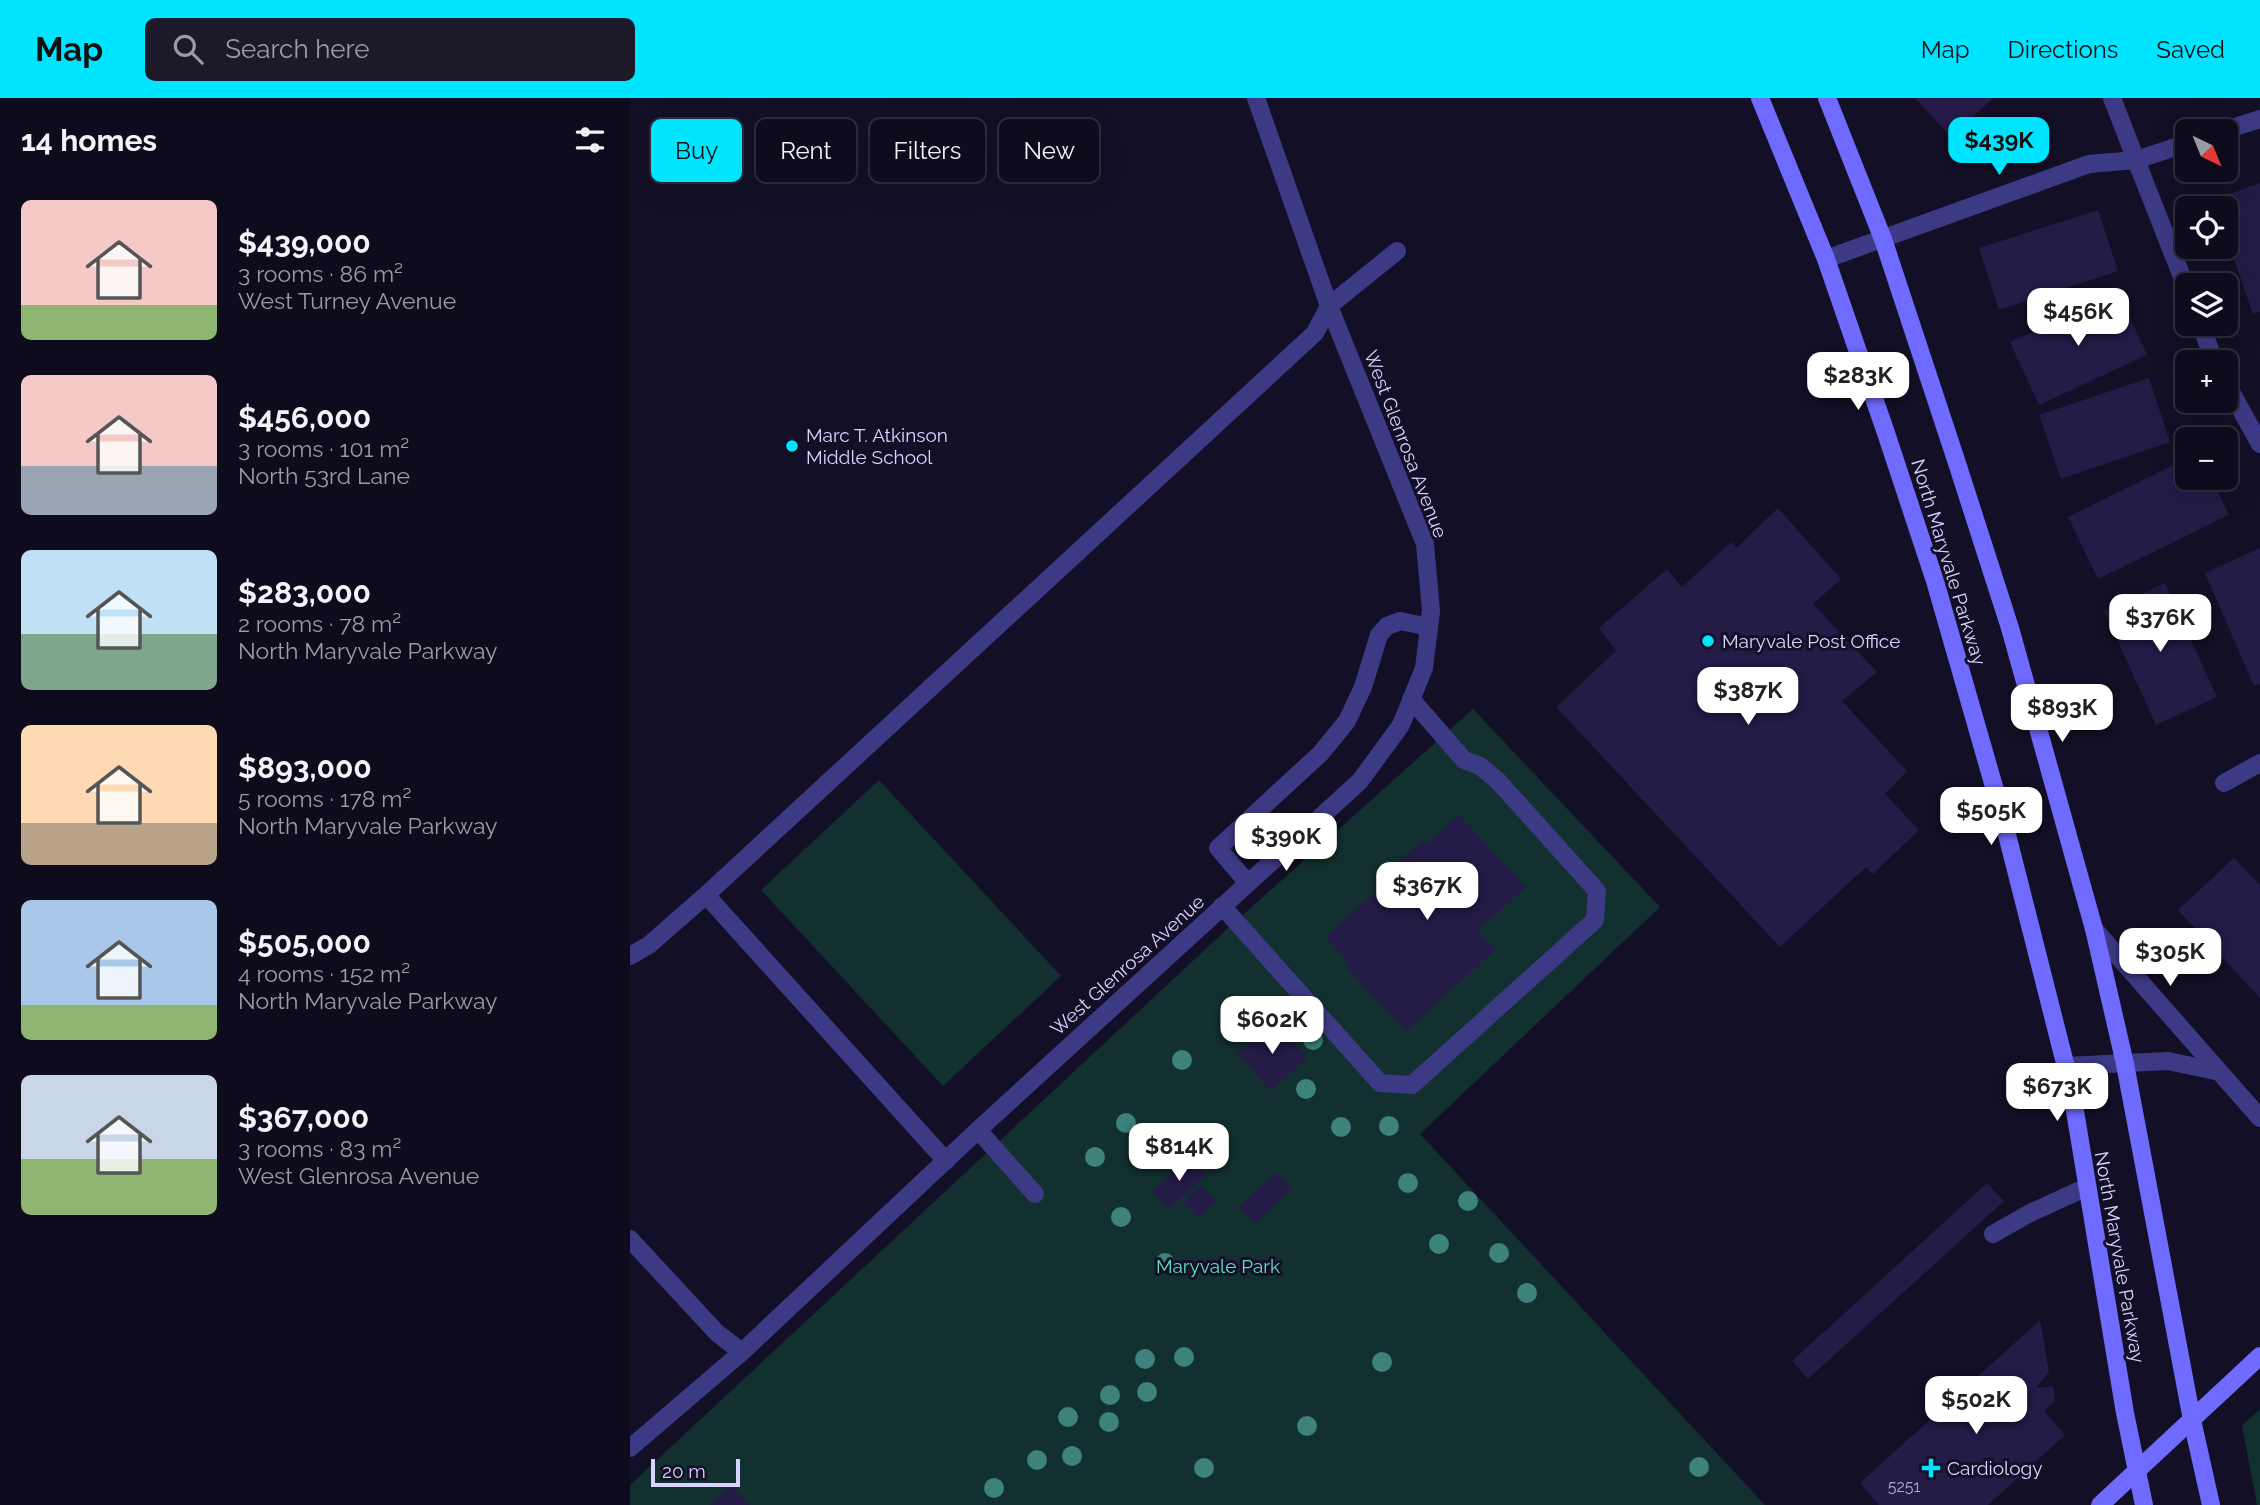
<!DOCTYPE html>
<html lang="en">
<head>
<meta charset="utf-8">
<style>
	:root { --surface:#0e0b1c; --page:#1c1929; --text:#f1f3f6; --muted:#9b9ba3; --line:#2e2b3b; --accent:#00e5ff }
	body { margin:0; font-family:Raleway,sans-serif; background:var(--page); color:var(--text); height:100vh; display:flex; flex-direction:column; font-size:26px; white-space:nowrap }
	* { box-sizing:border-box; margin:0 }
	p { font-size:23px; color:var(--muted) }
	.icon { flex:none; width:38px; height:38px; fill:none; stroke:currentColor; stroke-width:2; stroke-linecap:round; stroke-linejoin:round }
	.map { position:relative; flex:1; overflow:hidden }
	.sheet { display:flex; flex-direction:column; background:var(--surface); width:630px }
	.sheet>* { flex:none }
	.banner { position:absolute; left:21px; top:21px; width:665px; height:63px; display:flex; gap:14px }
	.needle { width:46px; rotate:137deg }
	.fabs { position:absolute; left:1545px; top:21px; display:grid; gap:14px }
	.fabs a { display:grid; place-items:center; width:63px; height:63px; border-radius:10px; background:var(--surface); box-shadow:0 7px 28px #0002,0 0 0 2px var(--line); font-size:35px }
	.scale { position:absolute; left:21px; bottom:18px; width:89px; box-sizing:border-box; padding-left:7px; border:4px solid #d9d4ff; border-top:0; font-size:19px; line-height:24px; white-space:nowrap; color:#d9d4ff; -webkit-text-stroke:5px #130f26; paint-order:stroke }
	.price { position:absolute; translate:-50% -60px; padding:0 16px; border-radius:14px; background:#fff; color:#222; font-size:23px; line-height:46px; filter:drop-shadow(0 2px 4px #0008) }
	.price::after { content:''; position:absolute; left:50%; top:42px; width:21px; height:16px; margin-left:-10px; background:inherit; clip-path:polygon(0 0,100% 0,50% 100%) }
	.price.selected { background:var(--accent); color:#111 }
	ul { padding:0; list-style:none }
	li { display:flex; align-items:center; gap:21px; height:175px; padding:0 21px }
	li span { display:grid; place-items:center; flex:none; width:196px; height:140px; border-radius:10px; color:#555 }
	li>.icon { margin-inline-start:auto }
	span .icon { width:84px; height:84px; fill:#fffc; stroke-width:1 }
	li b { font-size:30px }
	h2 { display:flex; justify-content:space-between; align-items:center; height:84px; padding:0 21px; font-size:30px }
	.tag { padding:0 24px; border-radius:10px; background:var(--surface); box-shadow:0 7px 28px #0002,0 0 0 2px var(--line); font-size:24px; line-height:63px }
	.tag.selected { background:var(--accent); color:#111 }
	header { display:flex; align-items:center; gap:42px; box-sizing:border-box; height:98px; padding:0 35px; background:var(--accent); color:#111 }
	header strong { font-size:33px }
	nav { display:flex; gap:38px; margin-inline-start:auto; font-size:24px }
	.search { width:490px; height:63px; background:var(--page); display:flex; align-items:center; gap:18px; box-sizing:border-box; padding:0 24px; border-radius:10px; color:var(--muted); font-size:26px }
	main { display:flex; flex:1; min-height:0 }
	.map>svg:first-child { display:block }
	.green { fill:#12302f }
	.building { fill:#241b47 }
	.lines { fill:none; stroke-linecap:round; stroke-linejoin:round }
	.lane { stroke:#3d3a85; stroke-width:18 }
	.street { stroke:#3d3a85; stroke-width:18 }
	.secondary { stroke:#6f6bff; stroke-width:18 }
	.tree { fill:#3d827b }
	.poi-dot { fill:#00e5ff; stroke:#130f26; stroke-width:2.5 }
	.labels { text-anchor:middle; dominant-baseline:central; stroke-width:6; stroke-linejoin:round; paint-order:stroke }
	.number-label { font-size:16px; fill:#aca6d1 }
	.poi-label { font-size:19px; fill:#d9d4ff; stroke:#130f26; text-anchor:start }
	.street-label { font-size:19px; fill:#d9d4ff; stroke:#130f26 }
	.park-label { font-size:19px; fill:#5fe0c0; stroke:#130f26 }
</style>
</head>
<body>
<header>
<strong>Map</strong>
<div class="search"><svg class="icon" aria-label="search" viewBox="0 0 24 24"><circle cx="10" cy="10" r="6"/><path d="M15 15l6 6"/></svg>Search here</div>
<nav><a>Map</a><a>Directions</a><a>Saved</a></nav>
</header>
<main>
<section class="sheet">
<h2>14 homes<svg class="icon" aria-label="filters" viewBox="0 0 24 24"><path d="M4 7h16M4 17h16"/><circle cx="9" cy="7" r="2"/><circle cx="15" cy="17" r="2"/></svg></h2>
<ul>
<li><span style="background:linear-gradient(#f6c9c9 75%,#8fb573 0)"><svg class="icon" aria-label="home" viewBox="0 0 24 24"><path d="M3 11l9-7 9 7M6 9v11h12V9"/></svg></span><div><b>$439,000</b><p>3 rooms · 86 m²</p><p>West Turney Avenue</p></div></li>
<li><span style="background:linear-gradient(#f6c9c9 65%,#9aa5b1 0)"><svg class="icon" aria-label="home" viewBox="0 0 24 24"><path d="M3 11l9-7 9 7M6 9v11h12V9"/></svg></span><div><b>$456,000</b><p>3 rooms · 101 m²</p><p>North 53rd Lane</p></div></li>
<li><span style="background:linear-gradient(#bfe0f5 60%,#7fa58c 0)"><svg class="icon" aria-label="home" viewBox="0 0 24 24"><path d="M3 11l9-7 9 7M6 9v11h12V9"/></svg></span><div><b>$283,000</b><p>2 rooms · 78 m²</p><p>North Maryvale Parkway</p></div></li>
<li><span style="background:linear-gradient(#ffd9b3 70%,#b9a48a 0)"><svg class="icon" aria-label="home" viewBox="0 0 24 24"><path d="M3 11l9-7 9 7M6 9v11h12V9"/></svg></span><div><b>$893,000</b><p>5 rooms · 178 m²</p><p>North Maryvale Parkway</p></div></li>
<li><span style="background:linear-gradient(#a9c7e8 75%,#8fb573 0)"><svg class="icon" aria-label="home" viewBox="0 0 24 24"><path d="M3 11l9-7 9 7M6 9v11h12V9"/></svg></span><div><b>$505,000</b><p>4 rooms · 152 m²</p><p>North Maryvale Parkway</p></div></li>
<li><span style="background:linear-gradient(#c9d6e8 60%,#8fb573 0)"><svg class="icon" aria-label="home" viewBox="0 0 24 24"><path d="M3 11l9-7 9 7M6 9v11h12V9"/></svg></span><div><b>$367,000</b><p>3 rooms · 83 m²</p><p>West Glenrosa Avenue</p></div></li>
</ul>
</section>
<div class="map">
<svg width="1630" height="1407" viewBox="0 0 1630 1407">
	<rect width="100%" height="100%" fill="#130f26"/>
	<path class="green" d="M843,611L1030,809L790,1036L1135,1407H0V1387L596,832Z
		M249,682L431,878L313,988L131,792Z
		M1630,1311V1407H1627L1612,1328Z"/>
	<path class="building" d="M1285,0H1363L1321,39Z
		M1630,85V214L1623,216L1596,139V110H1586L1583,102Z
		M1468,112L1488,173L1369,212L1349,150Z
		M1488,194L1517,257L1409,307L1380,244Z
		M1519,280L1540,344L1431,381L1409,317Z
		M1558,360V380H1581L1599,417L1468,481L1438,419Z
		M1148,410L1211,481L1183,506L1247,574L1212,603L1277,673L1255,696L1289,732L1243,776L1236,769L1150,849L926,609L986,553L969,530L1037,471L1052,489L1101,444L1106,450Z
		M1630,450V586L1624,588L1575,475Z
		M1535,485L1587,599L1526,627L1474,513Z
		M829,717L896,789L847,833L865,852L776,933L716,869L720,867L696,839L749,791L744,786L792,742L796,746Z
		M1604,760L1630,787V900L1548,812Z
		M643,923L677,960L641,993L607,956Z
		M560,1059L576,1076L539,1111L522,1094Z
		M646,1074L662,1091L624,1126L608,1109Z
		M1357,1085L1374,1103L1178,1281L1162,1263Z
		M570,1087L586,1103L569,1120L553,1104Z
		M1410,1222L1419,1274L1406,1290L1423,1288L1425,1303L1414,1313L1435,1337L1358,1407H1249L1230,1385Z
		M101,1387L120,1407H80Z"/>
	<g class="lines">
		<path class="lane" d="M1482,0L1506,62
			M617,784L588,750L691,655L717,623L733,589L749,537L757,528L770,523L799,529
			M76,797L316,1063
			M592,808L750,985L782,987L965,822L967,793L868,683L850,668L834,662L781,601
			M0,858L19,847L76,797L685,235L699,208L767,153
			M348,1032L405,1096
			M1363,1136L1400,1115L1457,1089
			M0,1141L87,1235L112,1254"/>
		<path class="street" d="M1592,33L1630,21
			M1506,62L1558,194
			M1196,161L1459,66L1506,62L1558,45
			M1570,226L1585,264
			M1596,285L1630,346
			M1594,685L1630,665
			M1464,831L1630,1020
			M1436,968L1538,963L1590,974
			M0,1350L112,1254L348,1032L730,683L771,627L794,570L801,513L795,446L699,208L626,0"/>
		<path class="secondary" d="M1130,0L1196,161L1256,335L1305,483L1371,713L1441,989L1495,1315L1514,1407
			M1197,0L1253,141L1326,362L1380,530L1464,831L1495,966L1562,1322L1581,1407
			M1470,1407L1630,1258"/>
	</g>
	<g class="tree">
		<circle cx="613" cy="924" r="10"/>
		<circle cx="683" cy="942" r="10"/>
		<circle cx="552" cy="962" r="10"/>
		<circle cx="676" cy="991" r="10"/>
		<circle cx="496" cy="1025" r="10"/>
		<circle cx="759" cy="1028" r="10"/>
		<circle cx="711" cy="1029" r="10"/>
		<circle cx="465" cy="1059" r="10"/>
		<circle cx="778" cy="1085" r="10"/>
		<circle cx="838" cy="1103" r="10"/>
		<circle cx="491" cy="1119" r="10"/>
		<circle cx="809" cy="1146" r="10"/>
		<circle cx="869" cy="1155" r="10"/>
		<circle cx="535" cy="1165" r="10"/>
		<circle cx="897" cy="1195" r="10"/>
		<circle cx="554" cy="1259" r="10"/>
		<circle cx="515" cy="1261" r="10"/>
		<circle cx="752" cy="1264" r="10"/>
		<circle cx="517" cy="1294" r="10"/>
		<circle cx="480" cy="1297" r="10"/>
		<circle cx="438" cy="1319" r="10"/>
		<circle cx="479" cy="1324" r="10"/>
		<circle cx="677" cy="1328" r="10"/>
		<circle cx="442" cy="1358" r="10"/>
		<circle cx="407" cy="1362" r="10"/>
		<circle cx="1069" cy="1369" r="10"/>
		<circle cx="574" cy="1370" r="10"/>
		<circle cx="364" cy="1390" r="10"/>
	</g>
	<g class="poi-dot">
		<circle cx="162" cy="348" r="7"/>
		<circle cx="1078" cy="543" r="7"/>
		<path d="M1297.5 1359.5h7v7h7v7h-7v7h-7v-7h-7v-7h7z"/>
	</g>
	<g class="labels">
		<g class="number-label">
			<text x="1274" y="1388">5251</text>
		</g>
		<g class="poi-label">
			<text x="176" y="337">Marc T. Atkinson<tspan x="176" dy="22">Middle School</tspan></text>
			<text x="1092" y="543">Maryvale Post Office</text>
			<text x="1317" y="1370">Cardiology</text>
		</g>
		<g class="street-label">
			<text transform="translate(776 346) rotate(69)">West Glenrosa Avenue</text>
			<text transform="translate(1319 464) rotate(73)">North Maryvale Parkway</text>
			<text transform="translate(497 867) rotate(-42)">West Glenrosa Avenue</text>
			<text transform="translate(1490 1159) rotate(80)">North Maryvale Parkway</text>
		</g>
		<g class="park-label">
			<text x="588" y="1168">Maryvale Park</text>
		</g>
	</g>
</svg>
<div class="fabs">
<a><svg class="needle" viewBox="-14 -14 28 28"><path d="M0-13l5 13h-10z" fill="#e53935"/><path d="M0 13l5-13h-10z" fill="#9b9ba3"/></svg></a>
<a><svg class="icon" aria-label="locate" viewBox="0 0 24 24"><circle cx="12" cy="12" r="6"/><path d="M12 2v4M12 18v4M2 12h4M18 12h4"/></svg></a>
<a><svg class="icon" aria-label="layers" viewBox="0 0 24 24"><path d="M12 4l9 5-9 5-9-5zM3 14l9 5 9-5"/></svg></a>
<a>+</a>
<a>−</a>
</div>
<div class="scale">20 m</div>
<b class="price selected" style="left:1369px;top:79px">$439K</b>
<b class="price" style="left:1448px;top:250px">$456K</b>
<b class="price" style="left:1228px;top:314px">$283K</b>
<b class="price" style="left:1530px;top:556px">$376K</b>
<b class="price" style="left:1118px;top:629px">$387K</b>
<b class="price" style="left:1432px;top:646px">$893K</b>
<b class="price" style="left:1361px;top:749px">$505K</b>
<b class="price" style="left:656px;top:775px">$390K</b>
<b class="price" style="left:797px;top:824px">$367K</b>
<b class="price" style="left:1540px;top:890px">$305K</b>
<b class="price" style="left:642px;top:958px">$602K</b>
<b class="price" style="left:1427px;top:1025px">$673K</b>
<b class="price" style="left:549px;top:1085px">$814K</b>
<b class="price" style="left:1346px;top:1338px">$502K</b>
<div class="banner">
<a class="tag selected">Buy</a>
<a class="tag">Rent</a>
<a class="tag">Filters</a>
<a class="tag">New</a>
</div>
</div>
</main>
</body>
</html>
